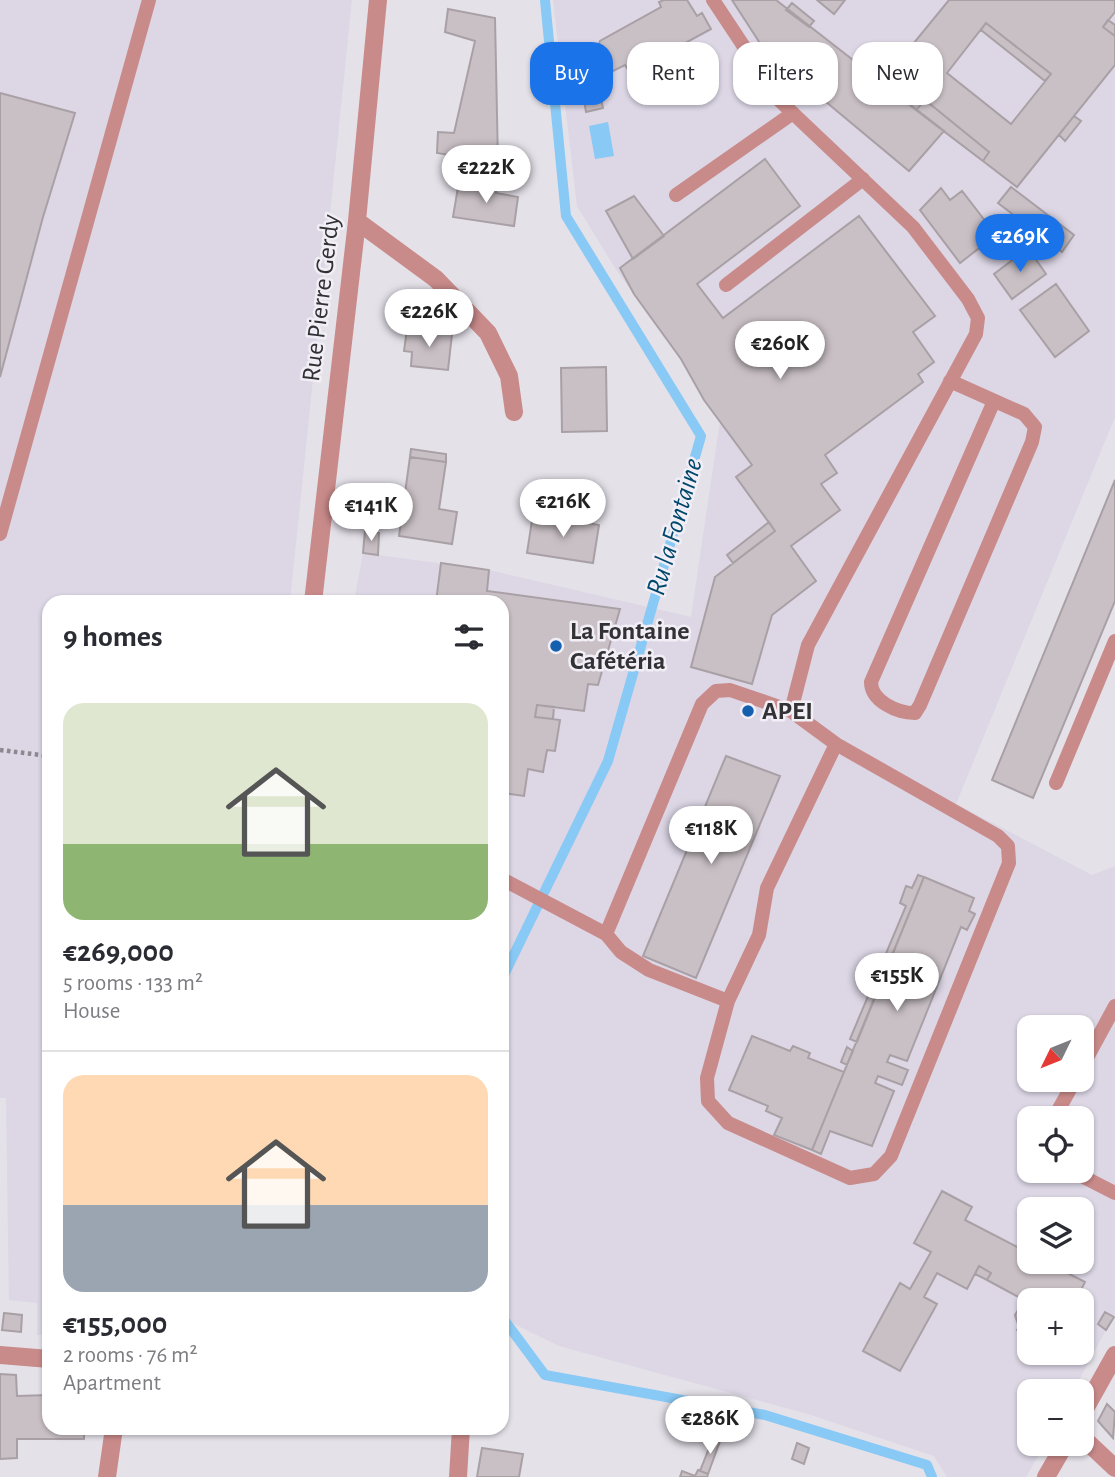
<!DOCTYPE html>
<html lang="en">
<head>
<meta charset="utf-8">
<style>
	:root { --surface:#fff; --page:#f2f2f3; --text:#2b2b33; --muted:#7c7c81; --line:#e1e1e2; --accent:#1a73e8 }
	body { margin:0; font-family:"Alegreya Sans",sans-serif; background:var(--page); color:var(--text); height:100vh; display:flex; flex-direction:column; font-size:26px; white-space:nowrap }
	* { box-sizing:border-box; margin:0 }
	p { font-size:23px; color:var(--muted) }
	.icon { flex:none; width:38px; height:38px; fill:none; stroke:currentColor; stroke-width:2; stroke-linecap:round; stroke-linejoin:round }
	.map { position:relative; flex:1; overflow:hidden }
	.details { position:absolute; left:42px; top:595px; width:467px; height:840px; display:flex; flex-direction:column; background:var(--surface); border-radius:21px; box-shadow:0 2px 5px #0004 }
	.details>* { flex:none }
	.guide { position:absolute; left:530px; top:42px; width:480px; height:63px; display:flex; gap:14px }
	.needle { width:46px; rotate:227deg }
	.tools { position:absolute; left:1017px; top:1015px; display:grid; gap:14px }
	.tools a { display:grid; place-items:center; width:77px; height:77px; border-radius:14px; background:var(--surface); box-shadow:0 2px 5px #0004; font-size:35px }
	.price { position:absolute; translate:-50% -60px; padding:0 16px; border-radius:24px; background:#fff; color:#222; font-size:23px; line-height:46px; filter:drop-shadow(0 2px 4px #0008) }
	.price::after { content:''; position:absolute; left:50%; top:42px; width:21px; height:16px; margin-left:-10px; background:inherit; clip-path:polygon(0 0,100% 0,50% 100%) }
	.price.active { background:var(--accent); color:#fff }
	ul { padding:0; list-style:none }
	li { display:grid; align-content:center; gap:14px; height:371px; padding:0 21px }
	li+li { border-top:2px solid var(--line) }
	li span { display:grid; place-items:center; height:217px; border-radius:21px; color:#555 }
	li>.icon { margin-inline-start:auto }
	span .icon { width:126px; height:126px; fill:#fffc; stroke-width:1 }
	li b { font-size:30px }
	h2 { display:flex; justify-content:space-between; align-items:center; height:84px; padding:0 21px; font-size:30px }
	.tag { padding:0 24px; border-radius:21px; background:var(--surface); box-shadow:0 2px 5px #0004; font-size:24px; line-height:63px }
	.tag.active { background:var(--accent); color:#fff }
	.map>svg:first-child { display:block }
	.built { fill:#dcd6e5; fill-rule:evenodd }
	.water { fill:#88c9f5 }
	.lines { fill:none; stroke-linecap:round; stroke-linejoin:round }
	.stream { stroke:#88c9f5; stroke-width:10 }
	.building { fill:#c9c0c5; stroke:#a9a0a5; stroke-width:2; fill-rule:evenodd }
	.path { stroke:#8b898f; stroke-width:4.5; stroke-dasharray:3.5 3.5; stroke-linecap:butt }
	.service { stroke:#c98a8a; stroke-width:14 }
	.minor { stroke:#c98a8a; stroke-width:18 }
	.poi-dot { fill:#145fae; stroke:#f1eef6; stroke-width:2.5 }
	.labels { text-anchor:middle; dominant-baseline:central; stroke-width:5; stroke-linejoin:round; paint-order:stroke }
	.street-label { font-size:26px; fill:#323134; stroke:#f1eef6 }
	.poi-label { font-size:26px; font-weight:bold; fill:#323134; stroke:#f1eef6; text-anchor:start }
	.water-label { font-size:28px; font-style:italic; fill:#00486b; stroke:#f1eef6 }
</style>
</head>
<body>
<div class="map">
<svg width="1115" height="1477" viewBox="0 0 1115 1477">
	<rect width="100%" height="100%" fill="#e4e1e9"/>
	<path class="built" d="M0,0H352L290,602H49V1334L37,1335V1303L9,1300L6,1098H0Z
		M553,0H1115V417L956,804L1092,875L1115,866V1313L1114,1317L1105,1312L1098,1323L1106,1330L1073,1391H1029V1444H1045L1026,1477H947L934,1456L808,1414L559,1346L502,1318V602H354L363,553L489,570L691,617L720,421L681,358L617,271L577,206ZM1029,1027H1082V1080H1029ZM1029,1118H1082V1171H1029ZM1029,1209H1082V1262H1029ZM1029,1300H1082V1353H1029Z"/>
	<path class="water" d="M608,122L614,156L595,159L589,126Z"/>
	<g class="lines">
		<path class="stream" d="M502,979L608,761L701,436L566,216L545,0
			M502,1317L545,1375L765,1415L927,1465L932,1477"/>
	</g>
	<path class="building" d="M664,0H687L697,16L702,13L711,29L630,73L625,65L611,72L597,49L600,41L661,7L659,2Z
		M732,0H776L944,131L909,171L765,51Z
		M817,0H845L834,14Z
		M949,0H1115V12L1103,27L1115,36V65L1017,187L983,161L989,152L925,100L916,110L881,83ZM986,23L1051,74L1011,124L947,73Z
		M792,3L814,21L809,27L786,10Z
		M448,9L495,18L498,163L437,153L438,132L454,133L475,41L445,32Z
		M1108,20L1115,25V36L1103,27Z
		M986,23L1051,74L1045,81L981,30Z
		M873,68L886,77L881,83L869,73Z
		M598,84L603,108L586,112L582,87Z
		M0,93L75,113L43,217L0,377Z
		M925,100L989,152L983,161L916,110Z
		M1074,116L1081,121L1065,141L1059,135Z
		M765,159L800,206L697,284L723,318L859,216L935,316L913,332L934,362L918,374L923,382L825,455L837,473L821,484L840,510L791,546L816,581L772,615L752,684L691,667L715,577L775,531L736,477L752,465L704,400L681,359L634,294L620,268Z
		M477,180L497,183L496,193L518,197L514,226L453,217L458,187L475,189Z
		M1011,187L1074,235L1062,252L998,203Z
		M941,188L950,200L962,191L996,235L960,263L920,210Z
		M634,196L664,236L633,259L606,211Z
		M1028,248L1046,274L1012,299L994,274Z
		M1056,284L1089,331L1055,357L1020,310Z
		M407,329L452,334L448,370L411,366L412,352L404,351Z
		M606,367L607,431L562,432L561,368Z
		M411,449L446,454V462L410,457Z
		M410,457L446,462L439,509L457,512L452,544L399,536Z
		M1115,480V601L1033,798L992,780Z
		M533,514L599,525L593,563L527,553Z
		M769,522L775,531L733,563L727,555Z
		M365,531L379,533L378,555L363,553Z
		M441,563L489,570L487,591L620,609L598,685L588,684L584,711L537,705L535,717L560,720L555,751L547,750L543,772L528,769L524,796L502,793V602H436Z
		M537,705L554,707L553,719L535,717Z
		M726,756L780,776L696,978L643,956Z
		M918,875L924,877L857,1042L850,1039L906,906L900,903L906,886L912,888Z
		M924,877L974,898L969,911L975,914L967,930L961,927L907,1061L890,1055L887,1062L908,1070L902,1085L878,1076L875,1083L894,1091L872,1146L830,1131L821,1154L812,1150Z
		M752,1036L790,1051L793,1046L810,1053L808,1058L844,1072L812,1150L774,1135L782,1118L766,1111L768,1106L729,1090Z
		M847,1047L853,1051L847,1065L841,1062Z
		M942,1191L972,1207L965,1220L1029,1253V1262H1046L1085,1282L1076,1300H1029V1336L1017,1330L1019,1327L1015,1315L1024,1300L987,1280L991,1273L979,1266L967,1289L937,1273L924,1297L937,1304L900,1371L863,1351L900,1283L910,1289L931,1252L914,1243Z
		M979,1266L991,1273L987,1280L975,1274Z
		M1105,1312L1114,1317L1106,1330L1098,1324Z
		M4,1313L22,1315L21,1332L2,1330Z
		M502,1359L508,1360L502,1396Z
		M0,1374L16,1375L17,1396L49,1395V1428H84V1439H17V1458L0,1459Z
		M1107,1404L1115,1412L1113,1438L1098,1421Z
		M713,1438L720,1441L708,1474L700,1471Z
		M797,1443L809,1448L804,1464L792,1459Z
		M482,1448L523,1454L519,1477H477Z
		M698,1470L708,1474L707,1477H680L682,1471L695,1476Z"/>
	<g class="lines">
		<path class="path" d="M0,750L49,756"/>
		<path class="service" d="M676,195L793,113
			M726,285L863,179
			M950,381L1024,414L1035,427L1032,442L920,705L915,713C897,713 871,701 871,682L994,401
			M0,534L149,0
			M1056,783L1115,641
			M502,879L606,934L621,952L649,970L728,1001L707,1078L708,1101L728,1123L850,1178L874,1174L891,1156L1009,863L1008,846L998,836L836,744L791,711L808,645L976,334L978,318L968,299L913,227L780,101L713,0
			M606,934L702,704L716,691L730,690L791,711
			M728,1001L759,935L767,888L836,744
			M1082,1067L1115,1006
			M1054,1118L1075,1080
			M1072,1171L1115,1193"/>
		<path class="minor" d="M357,221L436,279L488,333L509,376L514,412
			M313,602L357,221L378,0
			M0,1355L49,1359
			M1082,1414L1115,1355
			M1082,1437L1115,1468
			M107,1477L114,1428
			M458,1477L461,1428
			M1046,1477L1065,1444"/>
	</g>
	<g class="poi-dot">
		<circle cx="556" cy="646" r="7"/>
		<circle cx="748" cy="711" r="7"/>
	</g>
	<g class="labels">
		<g class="street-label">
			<text transform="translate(321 298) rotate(-83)">Rue Pierre Gerdy</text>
		</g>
		<g class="poi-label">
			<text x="570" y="631">La Fontaine<tspan x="570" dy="30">Cafétéria</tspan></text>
			<text x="762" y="711">APEI</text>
		</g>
		<g class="water-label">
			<text transform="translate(675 527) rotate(-74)">Ru la Fontaine</text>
		</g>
	</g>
</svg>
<div class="tools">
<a><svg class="needle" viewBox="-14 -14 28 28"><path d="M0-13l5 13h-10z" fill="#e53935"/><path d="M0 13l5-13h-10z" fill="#7c7c81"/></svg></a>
<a><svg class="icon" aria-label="locate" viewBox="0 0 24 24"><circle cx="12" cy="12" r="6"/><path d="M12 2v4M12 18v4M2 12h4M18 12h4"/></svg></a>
<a><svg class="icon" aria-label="layers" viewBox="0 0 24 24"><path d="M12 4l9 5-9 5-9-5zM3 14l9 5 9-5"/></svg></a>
<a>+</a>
<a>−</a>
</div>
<b class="price" style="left:486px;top:205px">€222K</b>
<b class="price active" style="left:1020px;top:274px">€269K</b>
<b class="price" style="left:429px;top:349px">€226K</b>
<b class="price" style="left:780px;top:381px">€260K</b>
<b class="price" style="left:563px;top:539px">€216K</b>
<b class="price" style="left:371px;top:543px">€141K</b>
<b class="price" style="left:711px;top:866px">€118K</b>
<b class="price" style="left:897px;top:1013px">€155K</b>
<b class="price" style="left:710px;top:1456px">€286K</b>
<div class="guide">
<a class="tag active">Buy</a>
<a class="tag">Rent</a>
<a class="tag">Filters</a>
<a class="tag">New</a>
</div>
<section class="details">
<h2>9 homes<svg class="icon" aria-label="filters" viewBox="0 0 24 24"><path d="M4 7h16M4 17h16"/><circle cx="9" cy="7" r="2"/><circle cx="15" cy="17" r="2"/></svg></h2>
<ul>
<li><span style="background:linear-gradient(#dfe7d0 65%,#8fb573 0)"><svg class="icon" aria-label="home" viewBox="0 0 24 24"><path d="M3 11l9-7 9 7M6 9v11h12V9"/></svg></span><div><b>€269,000</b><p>5 rooms · 133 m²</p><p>House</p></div></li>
<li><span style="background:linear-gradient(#ffd9b3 60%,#9aa5b1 0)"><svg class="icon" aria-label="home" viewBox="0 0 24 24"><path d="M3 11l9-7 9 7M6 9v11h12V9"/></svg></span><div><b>€155,000</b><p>2 rooms · 76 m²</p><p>Apartment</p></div></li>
</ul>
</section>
</div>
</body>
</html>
